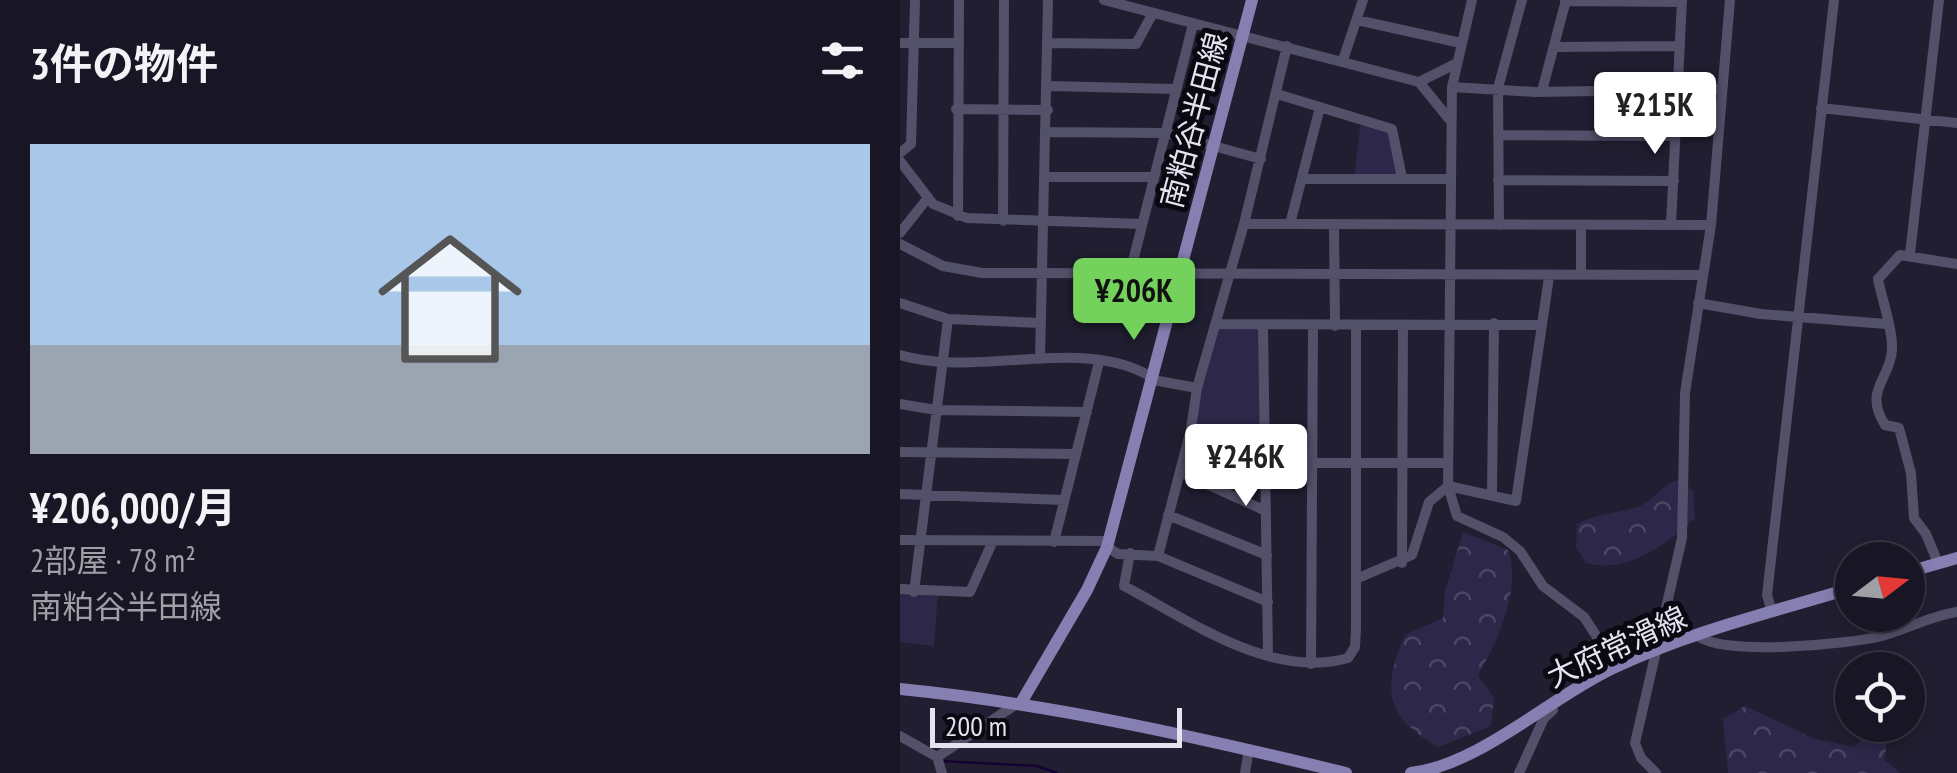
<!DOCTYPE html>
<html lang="ja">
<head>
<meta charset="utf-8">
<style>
	:root { --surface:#181624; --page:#252331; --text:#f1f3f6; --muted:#9f9fa6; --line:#363541; --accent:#74d25c }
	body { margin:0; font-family:"PT Sans Narrow","Noto Sans JP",sans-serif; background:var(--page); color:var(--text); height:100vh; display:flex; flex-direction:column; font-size:38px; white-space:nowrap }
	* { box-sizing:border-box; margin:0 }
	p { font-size:32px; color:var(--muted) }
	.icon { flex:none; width:55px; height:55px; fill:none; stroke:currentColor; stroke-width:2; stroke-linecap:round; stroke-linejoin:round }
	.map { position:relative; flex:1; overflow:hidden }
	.details { display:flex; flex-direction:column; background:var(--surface); width:900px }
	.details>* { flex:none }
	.needle { width:65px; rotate:74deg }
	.buttons { position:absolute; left:935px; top:542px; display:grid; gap:20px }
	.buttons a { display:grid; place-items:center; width:90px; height:90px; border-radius:50%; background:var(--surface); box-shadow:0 5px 15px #0003,0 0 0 2px var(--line); font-size:50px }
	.scale { position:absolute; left:30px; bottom:25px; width:252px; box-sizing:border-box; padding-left:10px; border:5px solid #e4e3f0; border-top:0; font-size:28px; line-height:35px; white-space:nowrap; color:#e4e3f0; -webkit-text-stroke:8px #0a0911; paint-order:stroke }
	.price { position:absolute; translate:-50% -85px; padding:0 22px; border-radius:10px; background:#fff; color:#222; font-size:32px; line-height:65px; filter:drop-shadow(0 2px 5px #0008) }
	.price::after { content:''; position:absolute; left:50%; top:60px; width:30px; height:22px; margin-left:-15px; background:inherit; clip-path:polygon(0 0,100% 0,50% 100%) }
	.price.on { background:var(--accent); color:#111 }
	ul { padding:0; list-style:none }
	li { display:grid; align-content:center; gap:20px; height:530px; padding:0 30px }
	li span { display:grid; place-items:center; height:310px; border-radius:0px; color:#555 }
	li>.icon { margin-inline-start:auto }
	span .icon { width:180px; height:180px; fill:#fffc; stroke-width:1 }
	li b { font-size:42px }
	h2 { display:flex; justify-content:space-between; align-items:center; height:120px; padding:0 30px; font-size:42px }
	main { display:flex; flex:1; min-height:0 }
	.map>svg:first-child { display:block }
	.green { fill:#2d2749 }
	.forest { fill:url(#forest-crowns) }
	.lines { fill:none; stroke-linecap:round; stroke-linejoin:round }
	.stream { stroke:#120333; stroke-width:2.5 }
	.minor { stroke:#535069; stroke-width:10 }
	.major { stroke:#867fb1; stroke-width:12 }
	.labels { text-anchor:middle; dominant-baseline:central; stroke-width:10; stroke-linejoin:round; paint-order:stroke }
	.street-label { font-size:30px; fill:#e4e3f0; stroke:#0a0911 }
</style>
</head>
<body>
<main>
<section class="details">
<h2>3件の物件<svg class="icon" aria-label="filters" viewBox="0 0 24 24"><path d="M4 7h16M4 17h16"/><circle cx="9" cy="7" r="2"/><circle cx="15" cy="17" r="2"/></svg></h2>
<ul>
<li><span style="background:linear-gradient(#a9c7e8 65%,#9aa5b1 0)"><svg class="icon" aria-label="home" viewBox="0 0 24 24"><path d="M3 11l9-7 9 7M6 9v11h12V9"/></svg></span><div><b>¥206,000/月</b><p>2部屋 · 78 m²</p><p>南粕谷半田線</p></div></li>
</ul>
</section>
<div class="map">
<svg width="1057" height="773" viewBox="0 0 1057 773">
	<defs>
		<pattern id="forest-crowns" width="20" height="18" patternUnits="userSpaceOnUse" patternTransform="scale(2.5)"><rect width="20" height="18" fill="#2d2749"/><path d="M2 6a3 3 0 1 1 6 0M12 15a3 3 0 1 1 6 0" fill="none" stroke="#4b4664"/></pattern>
	</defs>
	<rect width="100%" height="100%" fill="#201e30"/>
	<path class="green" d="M461,119L492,129L502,178H454Z
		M316,324L363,327L367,463L291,429Z
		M0,589L38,592L34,646L0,642Z"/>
	<path class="forest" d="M779,480L793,491L795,518C766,545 727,574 686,563L676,547L677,524C697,513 719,514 740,506C756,499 763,483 779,480Z
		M563,532L608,550C622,586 598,642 578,675L594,698L591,726L538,747C484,716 482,688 505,635L543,618L545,591Z
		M845,706L915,739L954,747L978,725H988L985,760L1000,773H828L823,719Z"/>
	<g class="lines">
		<path class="stream" d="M40,761L137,766L157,773"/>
		<path class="minor" d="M204,0L519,82L549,119
			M572,0L552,87L548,486L557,516L603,537L620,551L643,586L684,617L716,666
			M665,1L782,2
			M457,20L561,43
			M0,43H58
			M148,43L236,44L253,13
			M654,47L780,46
			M443,60L463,0
			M519,82L555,64
			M148,86L277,89
			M552,87L635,92L821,89
			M642,91L666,0
			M377,94L492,129L502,178
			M921,108L1057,123
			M56,109L148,110
			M147,132L266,133L361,159
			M598,135L776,136
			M0,153L11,144L15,0
			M0,161L33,204L67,218L242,224
			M147,177H253
			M403,179H549
			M598,180L774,181
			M58,216L59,0
			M103,221L104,0
			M344,224L811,225
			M390,224L420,107
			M434,224L435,326
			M599,225L598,88L622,0
			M771,225L782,0
			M0,233L27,199
			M0,244L43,266L82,273L803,275
			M1010,254L1039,0
			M230,273L293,24
			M681,275V225
			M0,303L48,319L141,323
			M798,303L861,314L986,324
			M316,324L642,325
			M363,327L368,654
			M0,355C79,379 183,334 253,378
			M140,359L148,0
			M253,380L297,388
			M0,404L36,410L187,412
			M291,429L367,463H547
			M0,452L176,454
			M280,472L366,511
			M592,493L594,323
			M0,494L164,500
			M268,515L367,555
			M0,540L208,541
			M154,542L199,362
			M207,547L218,554L258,556L291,429L297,388L344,224L387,46
			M230,553L224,586C289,620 371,680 448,658L455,647L456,629V326
			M258,556L368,602
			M502,563L503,326
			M1038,563L1026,534L1014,518L1011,473L999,428L985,425C963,390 990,380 992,350C993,329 982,300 978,279L1000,255L1057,264
			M456,579L512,555L529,502L548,486L616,501L649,277
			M0,589L70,592L92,543
			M14,592L48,319
			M872,612L867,595L934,0
			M797,635C819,657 951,644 982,636C1008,629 1030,616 1057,612
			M411,664L413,326
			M0,736L37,757L42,773
			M37,757L115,705
			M345,773L349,749
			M619,773L644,718L653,710L651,704
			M756,773L741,758L735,743L782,538L785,393L811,225L830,0"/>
		<path class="major" d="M1008,572L1057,558
			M0,689C152,704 297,737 446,773
			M122,701L187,590L207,547L352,0
			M511,773C579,765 651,697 713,668C789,632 872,612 952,588"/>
	</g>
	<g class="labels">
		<g class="street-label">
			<text transform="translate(293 120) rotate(-75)">南粕谷半田線</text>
			<text transform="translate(716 646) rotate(-25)">大府常滑線</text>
		</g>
	</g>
</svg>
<div class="buttons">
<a><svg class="needle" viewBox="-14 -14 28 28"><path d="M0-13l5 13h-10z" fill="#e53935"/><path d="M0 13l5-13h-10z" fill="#9f9fa6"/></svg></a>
<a><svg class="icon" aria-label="locate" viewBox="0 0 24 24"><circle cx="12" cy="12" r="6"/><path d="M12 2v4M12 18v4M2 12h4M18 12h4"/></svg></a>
</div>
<div class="scale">200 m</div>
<b class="price" style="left:755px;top:157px">¥215K</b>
<b class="price on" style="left:234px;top:343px">¥206K</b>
<b class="price" style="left:346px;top:509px">¥246K</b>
</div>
</main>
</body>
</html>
